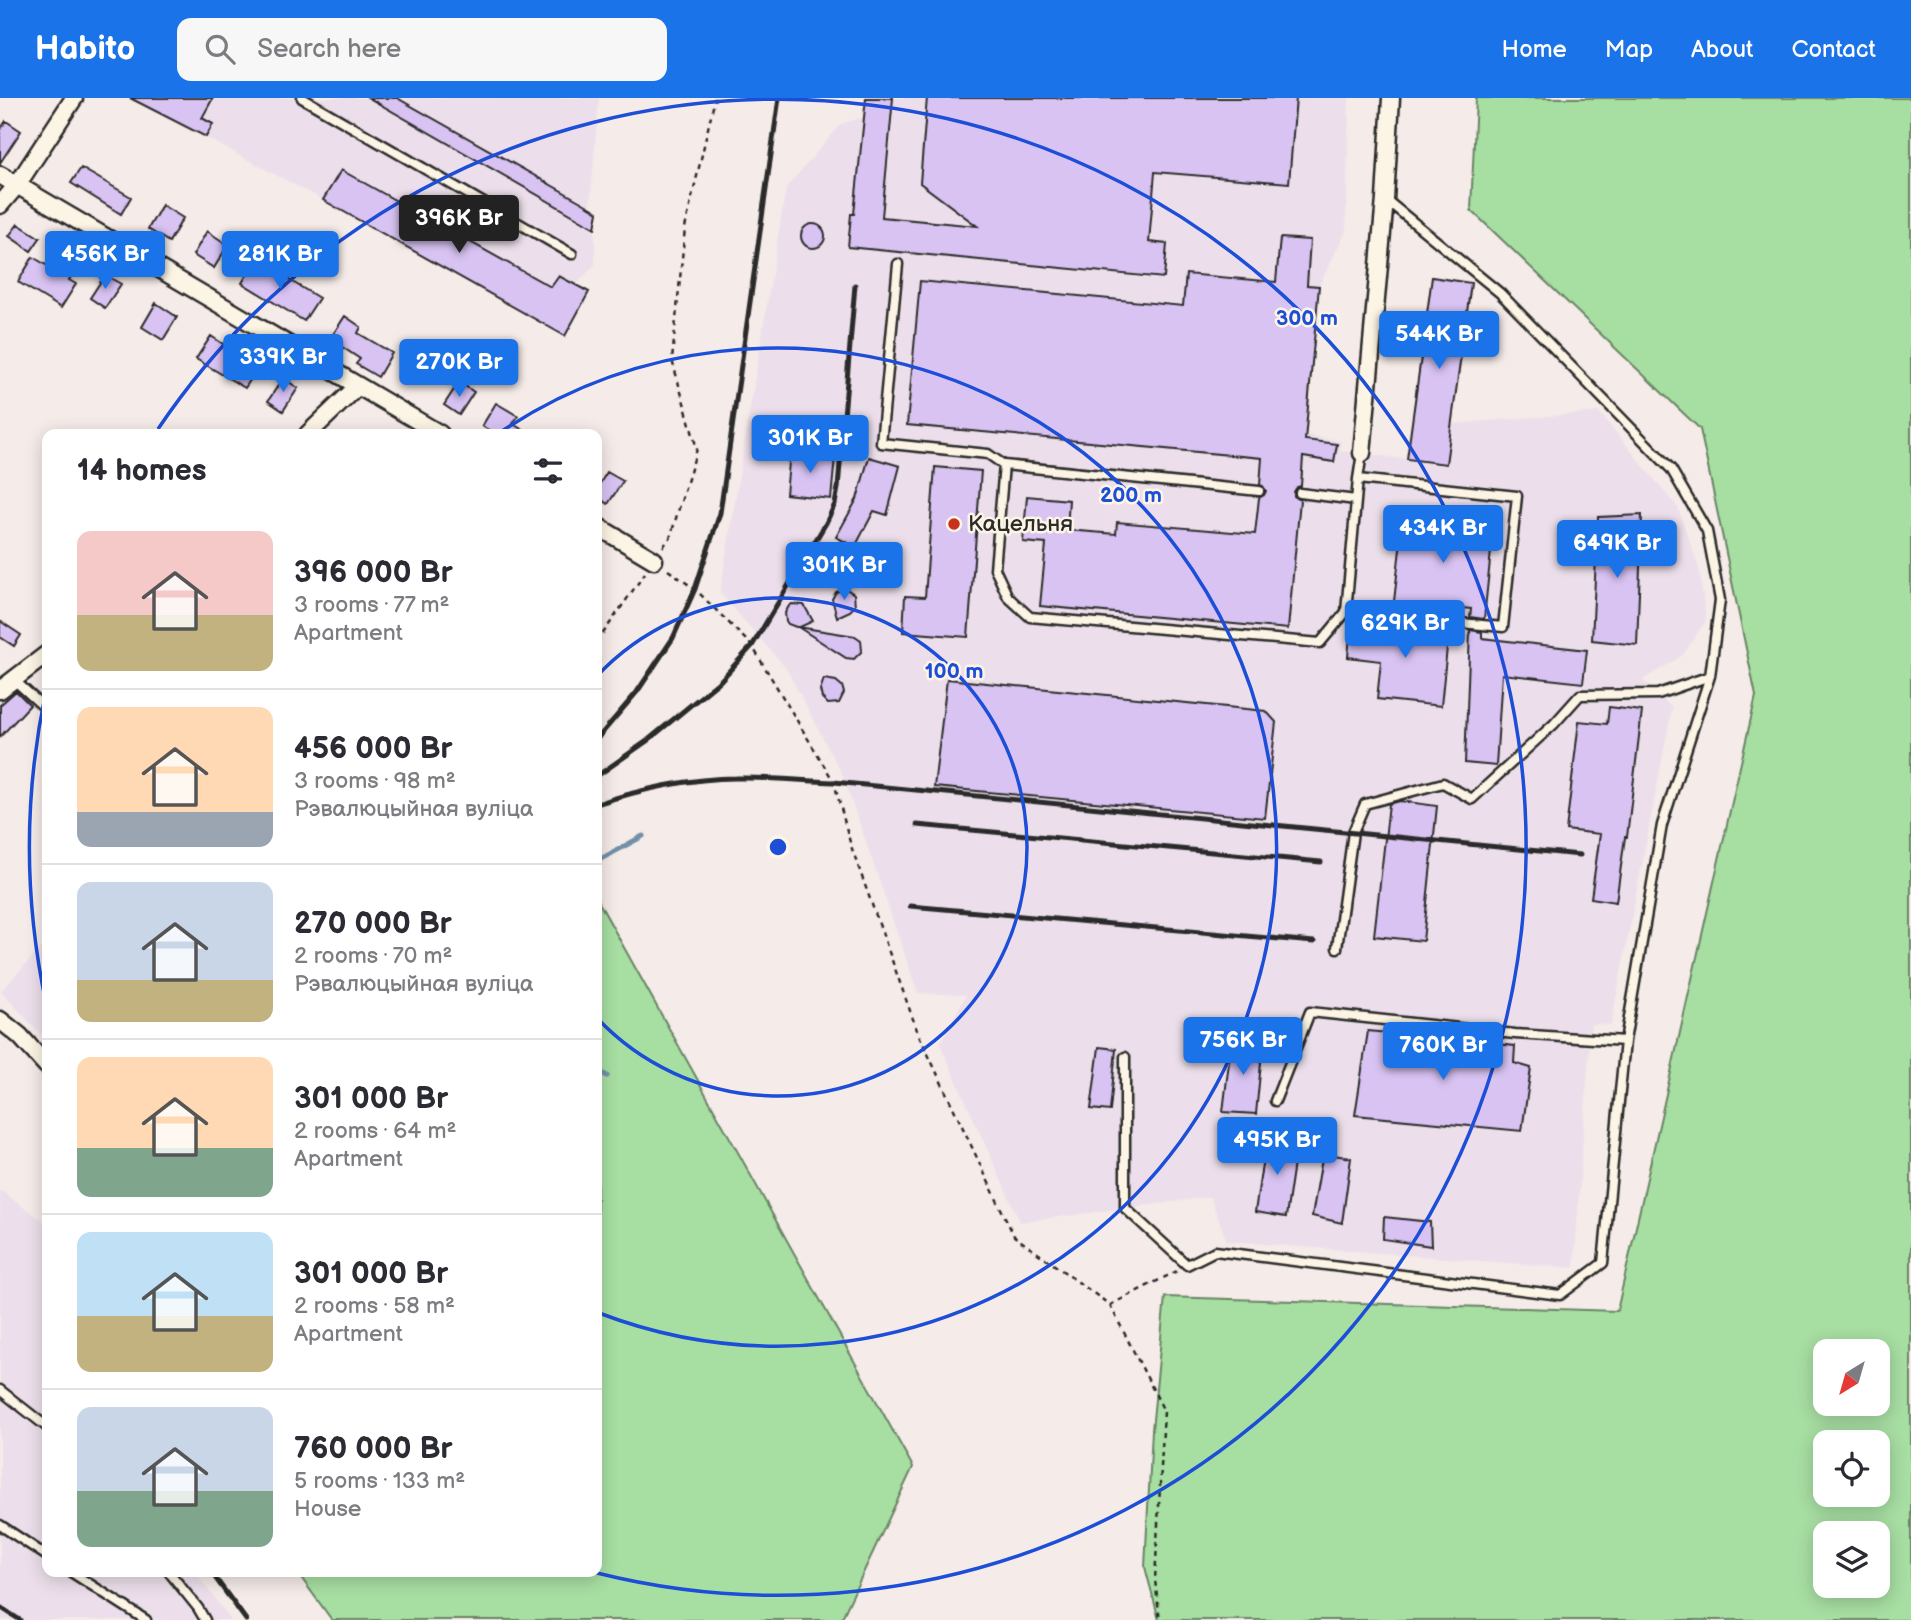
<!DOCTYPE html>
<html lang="en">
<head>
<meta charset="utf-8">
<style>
	:root { --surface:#fff; --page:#f7f7f7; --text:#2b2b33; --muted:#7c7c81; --line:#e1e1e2; --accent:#1a73e8 }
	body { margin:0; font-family:"Balsamiq Sans",sans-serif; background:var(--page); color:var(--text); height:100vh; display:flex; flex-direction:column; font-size:26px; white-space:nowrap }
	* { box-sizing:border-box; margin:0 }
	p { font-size:23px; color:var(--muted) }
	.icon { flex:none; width:38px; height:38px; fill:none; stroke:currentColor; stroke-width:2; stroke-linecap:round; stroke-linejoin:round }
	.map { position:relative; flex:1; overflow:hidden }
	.panel { position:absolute; left:42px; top:331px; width:560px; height:1148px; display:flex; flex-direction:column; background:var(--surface); border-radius:14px; box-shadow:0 4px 18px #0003 }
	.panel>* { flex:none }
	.needle { width:46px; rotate:217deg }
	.controls { position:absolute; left:1813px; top:1241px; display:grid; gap:14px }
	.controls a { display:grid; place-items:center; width:77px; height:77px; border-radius:14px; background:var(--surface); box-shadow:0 4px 18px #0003; font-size:35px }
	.price { position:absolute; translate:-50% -60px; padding:0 16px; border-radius:7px; background:var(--accent); color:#fff; font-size:23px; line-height:46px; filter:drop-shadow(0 2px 4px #0008) }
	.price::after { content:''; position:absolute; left:50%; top:42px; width:21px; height:16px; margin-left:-10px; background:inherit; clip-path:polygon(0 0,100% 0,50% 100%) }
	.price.active { background:#222; color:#fff }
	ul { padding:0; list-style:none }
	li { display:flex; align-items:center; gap:21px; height:175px; padding:0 35px }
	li+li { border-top:2px solid var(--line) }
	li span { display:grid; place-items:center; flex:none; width:196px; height:140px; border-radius:14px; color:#555 }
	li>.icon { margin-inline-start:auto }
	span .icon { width:84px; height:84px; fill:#fffc; stroke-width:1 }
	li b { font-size:30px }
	h2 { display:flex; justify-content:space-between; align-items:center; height:84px; padding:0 35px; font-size:30px }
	header { display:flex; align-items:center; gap:42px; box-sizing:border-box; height:98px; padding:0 35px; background:var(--accent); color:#fff }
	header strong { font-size:33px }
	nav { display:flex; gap:38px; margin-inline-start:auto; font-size:24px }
	.search { width:490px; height:63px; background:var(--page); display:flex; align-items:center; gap:18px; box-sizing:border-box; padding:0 24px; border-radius:14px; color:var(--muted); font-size:26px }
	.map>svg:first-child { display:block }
	.built { fill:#ecdfeb }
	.green { fill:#a7dea2; stroke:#698466; stroke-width:2; fill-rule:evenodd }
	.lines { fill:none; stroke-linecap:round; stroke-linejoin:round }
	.stream { stroke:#728faa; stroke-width:5 }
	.building { fill:#d8c3f3; stroke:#2b2b2b; stroke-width:2 }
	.service-casing { stroke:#2b2b2b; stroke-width:13 }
	.minor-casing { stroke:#2b2b2b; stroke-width:21 }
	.path { stroke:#2b2b2b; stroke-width:2.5; stroke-dasharray:5 5; stroke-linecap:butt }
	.service { stroke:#fcf5e5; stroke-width:8 }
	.minor { stroke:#fcf5e5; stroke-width:16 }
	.rail { stroke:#2b2b2b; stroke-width:5 }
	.ring { fill:none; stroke:#1d4ed8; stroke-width:3.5 }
	.poi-dot { fill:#c8321e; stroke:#fcf5e5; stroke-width:2.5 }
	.labels { text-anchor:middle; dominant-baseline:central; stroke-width:5; stroke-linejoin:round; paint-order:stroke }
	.poi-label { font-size:23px; fill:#2b2b2b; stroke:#fcf5e5; text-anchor:start }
	.centre { fill:#1d4ed8; stroke:#fcf5e5; stroke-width:3.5 }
	.ring-label { font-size:21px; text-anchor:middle; font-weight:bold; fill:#1d4ed8; stroke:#fcf5e5; stroke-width:5; stroke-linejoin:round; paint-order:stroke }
</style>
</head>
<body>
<header>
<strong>Habito</strong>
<div class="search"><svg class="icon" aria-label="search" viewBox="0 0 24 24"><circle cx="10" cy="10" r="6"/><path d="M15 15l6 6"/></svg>Search here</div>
<nav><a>Home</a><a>Map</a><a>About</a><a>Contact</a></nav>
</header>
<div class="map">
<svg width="1911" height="1522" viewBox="0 0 1911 1522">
	<rect width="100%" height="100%" fill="#f5ebe8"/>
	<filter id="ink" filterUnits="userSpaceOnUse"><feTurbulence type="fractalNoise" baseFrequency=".0143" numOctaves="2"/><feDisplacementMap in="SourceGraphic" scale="14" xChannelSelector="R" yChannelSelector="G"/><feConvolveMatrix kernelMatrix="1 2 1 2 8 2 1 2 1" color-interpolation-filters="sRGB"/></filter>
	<g filter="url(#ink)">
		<path class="built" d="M136,0H599L590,109L598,114L595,130V166L576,187L589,194L565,238L323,102L135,2Z
			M866,0H1349L1346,133L1319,188L1305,337L1341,343L1340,353L1446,366L1452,326L1599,314L1678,410L1699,470L1706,522L1683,557L1643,582L1672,610L1611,927L1591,926L1574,1170L1227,1143L1210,1099L1020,1124L940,946L966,897L918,895L843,678L786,570L720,495L786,90L841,26L864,19Z
			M47,843V943L1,893Z
			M0,1092L47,1126V1474H195L231,1522H0Z"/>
		<path class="green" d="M1476,0H1911V1522H1159L1145,1469L1152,1332L1165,1199L1617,1213L1756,598L1700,331L1471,112ZM1825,1253H1878V1306H1825ZM1825,1344H1878V1396H1825ZM1825,1435H1878V1488H1825Z
			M597,801L913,1369L841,1522H332L297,1474H597Z"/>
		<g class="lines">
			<path class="stream" d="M597,763L643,738
				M597,972L607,978"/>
		</g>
		<path class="building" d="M130,0H213L202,20L213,26L206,39Z
			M369,0H397L590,109L598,114L595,130Z
			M866,0H893L882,119L977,128L920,85L927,0H1296L1289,85L1155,74L1149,144L1167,146L1164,180L848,149L851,116H854Z
			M6,23L21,33L0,65V32Z
			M81,70L131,99L121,116L71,85Z
			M341,72L551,189L559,178L589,194L565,238L323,102Z
			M162,107L183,120L169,144L148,131Z
			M801 138a12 12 0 1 1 24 0a12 12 0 1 1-24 0Z
			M18,126L40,140L31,153L9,138Z
			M207,133L228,147L214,170L193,157Z
			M1280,140L1310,142L1307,187L1319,188L1305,342L1337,346L1334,364L1303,359L1301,388L1297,389L1294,394V398L1300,402L1288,531L1040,508L1046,446L1023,444L1027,398L1069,402L1067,432L1116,436L1117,424L1255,436L1259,400L1264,397L1266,393L1263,388L1260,387L1262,360L907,327L920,183L1183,208L1186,176L1276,184Z
			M33,159L56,173L63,162L76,171L69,182L76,186L61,210L18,184Z
			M256,162L319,200L304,223L242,185Z
			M105,177L121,186L105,210L90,200Z
			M1432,179L1471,185L1446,366L1407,361Z
			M156,205L177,219L163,242L142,229Z
			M345,218L361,229L358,235L392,255L378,279L356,266L360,261L330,241Z
			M211,238L243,259L244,257L260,267L245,290L196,261Z
			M283,280L298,290L283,313L268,303Z
			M459,284L474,294L459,317L444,307Z
			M496,305L518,318L513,326L530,336H495L482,328Z
			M790,354L835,359L831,401L786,396Z
			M869,359L900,368L887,417L874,413L855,449L836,439L857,401Z
			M935,369L981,373L968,539L903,534L905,498L925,499Z
			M607,374L623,383L608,406L597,399V390Z
			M1404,416L1494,424L1484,521L1470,519L1471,511L1452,509L1451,517L1393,512Z
			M1642,417L1637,547L1592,542L1598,419Z
			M844,491L848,492L854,496L855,508L850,513L837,519L832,501L836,494Z
			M792,506L804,507L813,523L800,529H796L788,526L786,523L785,515L789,508Z
			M0,523L21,537L14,548L0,539Z
			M1392,525L1449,530L1441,608L1377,601L1381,563L1348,559L1351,526L1391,530Z
			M798,529L855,538L861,542L862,553L854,561L846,560Z
			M1470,532L1482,534V540L1587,552L1583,585L1502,576L1496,668L1465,665Z
			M824,581L836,583L842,588L844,595L839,605L828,606L822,600L820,592Z
			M947,581L1266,613L1276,624L1265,720L934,689Z
			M16,593L30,607L0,639V607Z
			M1609,609L1642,613L1627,739H1625L1616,804L1591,800L1600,736L1566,732L1579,623L1607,626Z
			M1400,703L1437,708L1423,843L1374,838L1389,706Z
			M1368,933L1515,948L1514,965L1531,970L1522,1033L1355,1017Z
			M1232,939L1263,944L1256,1016L1223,1014Z
			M1099,949L1116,951L1110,1013L1091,1011Z
			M1284,1036L1298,1038L1286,1119L1255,1114L1265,1046L1282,1049Z
			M1323,1055L1351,1060L1342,1125L1312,1118Z
			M1384,1119L1430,1124L1431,1148L1383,1141Z"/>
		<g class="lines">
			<g class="service-casing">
				<path id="service" d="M302,0L572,156
					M898,166L881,345L988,356L1004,367
					M1358,381L1517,398L1503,529L1346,514L1358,381L1362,355
					M1259,393L1004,367L995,471L1008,499L1030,519L1320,545L1346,514
					M1300,395L1356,402
					M13,581L47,612
					M1337,850L1353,734L1365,706L1443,685L1472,701L1554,626L1580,597L1658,596L1710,578
					M1125,959V1110L1187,1167L1215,1153L1560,1197L1603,1165L1625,943L1662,727L1710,578L1720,502L1707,433L1671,371L1500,195L1385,101
					M1275,1003L1310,914L1515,936L1625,943
					M0,1292L47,1329
					M0,1427L47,1458
					M71,1474L146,1522
					M169,1474L198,1510L205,1522"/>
			</g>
			<g class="minor-casing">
				<path id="minor" d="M0,77L440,336
					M0,107L17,87L74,0
					M308,336L358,288
					M1362,355L1385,101L1391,0
					M597,428L654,462
					M0,592L47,556
					M0,922L20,938L47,968"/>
			</g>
			<path class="path" d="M663,449L670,440L697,351L672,262L685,130L715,0
				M668,472L695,491L752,548L834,684L851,748L918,935L1014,1138L1110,1207L1177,1173
				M597,544L645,475
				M1110,1207L1164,1313L1155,1482L1160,1522"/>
			<use href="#service" class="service"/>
			<use href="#minor" class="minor"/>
			<path class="rail" d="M597,641L637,594L673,540L695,491L720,415L779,0
				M597,678L647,643L720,583L752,548L826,425L835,406L838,390L855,187
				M597,706C637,692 692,680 736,680C768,679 801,683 834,684L1580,757
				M917,727L1321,764
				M910,808L1314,844
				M211,1474L246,1522
				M0,1509L20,1522"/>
		</g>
	</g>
	<g class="ring">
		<path d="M597 578A249 249 0 1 1 597 920"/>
		<path d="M499 335A499 499 0 1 1 599 1215"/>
		<path d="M46 905A748 748 0 0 1 46 593M158 331A748 748 0 1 1 597 1475"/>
	</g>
	<circle class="poi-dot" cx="954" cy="426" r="7"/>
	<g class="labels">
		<g class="poi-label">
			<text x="968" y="426">Кацельня</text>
		</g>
	</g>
	<circle cx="778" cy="749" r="10" class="centre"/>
	<g class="ring-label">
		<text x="1307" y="227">300 m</text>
		<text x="1131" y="404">200 m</text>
		<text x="954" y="580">100 m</text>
	</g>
</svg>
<div class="controls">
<a><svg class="needle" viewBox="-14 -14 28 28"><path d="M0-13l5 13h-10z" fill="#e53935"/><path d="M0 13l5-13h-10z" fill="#7c7c81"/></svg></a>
<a><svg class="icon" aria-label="locate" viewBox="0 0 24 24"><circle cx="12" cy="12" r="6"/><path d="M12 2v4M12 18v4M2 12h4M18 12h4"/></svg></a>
<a><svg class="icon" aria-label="layers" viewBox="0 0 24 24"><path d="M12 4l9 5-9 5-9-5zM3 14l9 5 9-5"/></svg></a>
</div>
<b class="price active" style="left:459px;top:157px">396K Br</b>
<b class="price" style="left:105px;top:193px">456K Br</b>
<b class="price" style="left:280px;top:193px">281K Br</b>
<b class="price" style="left:1439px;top:273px">544K Br</b>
<b class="price" style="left:283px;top:296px">339K Br</b>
<b class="price" style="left:459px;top:301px">270K Br</b>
<b class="price" style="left:810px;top:377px">301K Br</b>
<b class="price" style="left:1443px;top:467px">434K Br</b>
<b class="price" style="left:1617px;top:482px">649K Br</b>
<b class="price" style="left:844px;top:504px">301K Br</b>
<b class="price" style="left:1405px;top:562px">629K Br</b>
<b class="price" style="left:1243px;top:979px">756K Br</b>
<b class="price" style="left:1443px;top:984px">760K Br</b>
<b class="price" style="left:1277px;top:1079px">495K Br</b>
<section class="panel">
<h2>14 homes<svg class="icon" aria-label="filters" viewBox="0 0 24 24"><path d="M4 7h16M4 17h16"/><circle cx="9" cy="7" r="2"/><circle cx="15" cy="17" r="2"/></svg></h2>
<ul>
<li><span style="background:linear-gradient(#f6c9c9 60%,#c2b280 0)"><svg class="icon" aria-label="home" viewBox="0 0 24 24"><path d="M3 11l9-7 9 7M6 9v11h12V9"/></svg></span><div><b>396 000 Br</b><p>3 rooms · 77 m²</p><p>Apartment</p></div></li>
<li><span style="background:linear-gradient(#ffd9b3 75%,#9aa5b1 0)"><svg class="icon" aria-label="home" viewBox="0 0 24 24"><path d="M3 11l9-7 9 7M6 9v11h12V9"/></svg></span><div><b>456 000 Br</b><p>3 rooms · 98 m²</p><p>Рэвалюцыйная вуліца</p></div></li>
<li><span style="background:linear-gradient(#c9d6e8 70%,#c2b280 0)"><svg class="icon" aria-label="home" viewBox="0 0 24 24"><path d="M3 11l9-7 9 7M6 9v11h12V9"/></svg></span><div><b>270 000 Br</b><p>2 rooms · 70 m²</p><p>Рэвалюцыйная вуліца</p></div></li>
<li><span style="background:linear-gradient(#ffd9b3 65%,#7fa58c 0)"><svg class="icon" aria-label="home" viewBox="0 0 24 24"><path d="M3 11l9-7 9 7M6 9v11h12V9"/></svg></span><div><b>301 000 Br</b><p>2 rooms · 64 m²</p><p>Apartment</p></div></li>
<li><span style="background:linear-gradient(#bfe0f5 60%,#c2b280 0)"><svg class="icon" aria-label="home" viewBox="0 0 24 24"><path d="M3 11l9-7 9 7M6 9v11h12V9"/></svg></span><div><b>301 000 Br</b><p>2 rooms · 58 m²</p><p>Apartment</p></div></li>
<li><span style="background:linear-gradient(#c9d6e8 60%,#7fa58c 0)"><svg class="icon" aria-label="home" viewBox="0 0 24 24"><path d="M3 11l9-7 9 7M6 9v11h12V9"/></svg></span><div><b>760 000 Br</b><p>5 rooms · 133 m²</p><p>House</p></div></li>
</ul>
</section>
</div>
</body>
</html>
